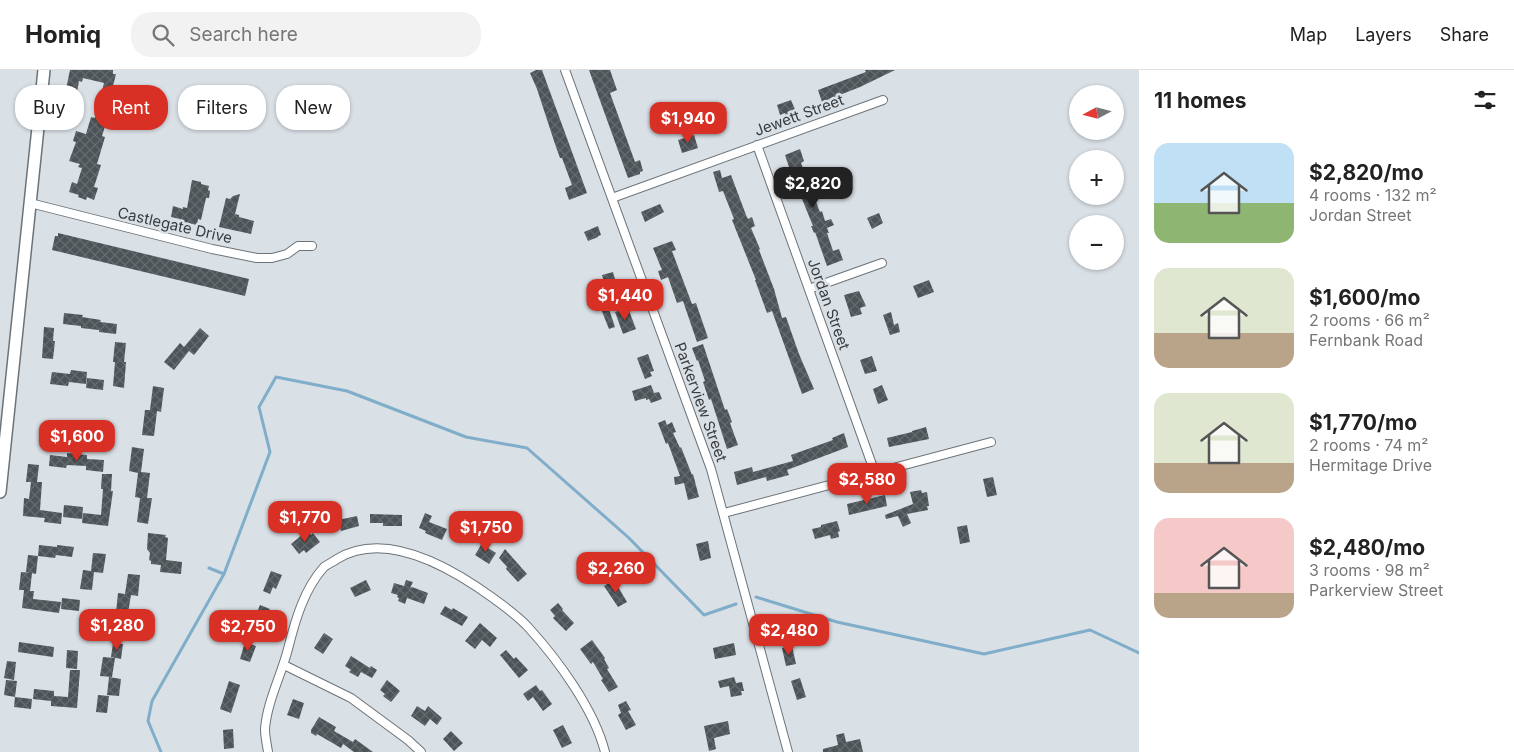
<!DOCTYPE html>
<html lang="en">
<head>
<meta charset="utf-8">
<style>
	:root { --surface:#fff; --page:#f2f2f2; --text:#222; --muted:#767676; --line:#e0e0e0; --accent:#d93025 }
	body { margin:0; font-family:Inter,sans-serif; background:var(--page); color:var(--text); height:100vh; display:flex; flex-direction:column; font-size:19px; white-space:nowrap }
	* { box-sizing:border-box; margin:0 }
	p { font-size:16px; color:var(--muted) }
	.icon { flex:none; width:28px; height:28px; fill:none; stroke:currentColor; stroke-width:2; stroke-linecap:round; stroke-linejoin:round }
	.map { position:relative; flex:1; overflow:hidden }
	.sheet { display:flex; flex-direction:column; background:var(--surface); width:375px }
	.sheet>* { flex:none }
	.banner { position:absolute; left:15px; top:15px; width:475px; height:45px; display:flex; gap:10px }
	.needle { width:32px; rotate:263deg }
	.fabs { position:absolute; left:1069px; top:15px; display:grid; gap:10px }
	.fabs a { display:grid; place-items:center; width:55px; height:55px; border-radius:50%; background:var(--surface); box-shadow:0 1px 4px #0004; font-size:25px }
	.price { position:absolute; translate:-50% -42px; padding:0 11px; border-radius:10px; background:var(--accent); color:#fff; font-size:16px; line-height:32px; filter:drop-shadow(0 1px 2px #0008) }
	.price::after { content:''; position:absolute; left:50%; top:30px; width:15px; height:11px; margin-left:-8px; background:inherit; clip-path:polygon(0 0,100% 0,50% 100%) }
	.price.selected { background:#222; color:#fff }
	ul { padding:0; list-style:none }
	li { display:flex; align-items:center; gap:15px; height:125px; padding:0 15px }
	li span { display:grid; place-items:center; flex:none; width:140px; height:100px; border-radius:15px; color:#555 }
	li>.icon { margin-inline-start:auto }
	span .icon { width:60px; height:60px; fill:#fffc; stroke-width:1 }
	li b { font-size:21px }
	h2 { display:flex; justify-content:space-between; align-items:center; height:60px; padding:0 15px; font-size:21px }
	.tag { padding:0 18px; border-radius:20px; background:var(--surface); box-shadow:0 1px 4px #0004; font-size:18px; line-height:45px }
	.tag.selected { background:var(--accent); color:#fff }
	header { display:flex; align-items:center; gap:30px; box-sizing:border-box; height:70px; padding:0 25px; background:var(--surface); border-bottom:1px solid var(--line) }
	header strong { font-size:24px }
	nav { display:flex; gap:28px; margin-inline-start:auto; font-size:18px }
	.search { width:350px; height:45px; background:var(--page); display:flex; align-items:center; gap:12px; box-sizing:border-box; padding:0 18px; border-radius:20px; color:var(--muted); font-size:19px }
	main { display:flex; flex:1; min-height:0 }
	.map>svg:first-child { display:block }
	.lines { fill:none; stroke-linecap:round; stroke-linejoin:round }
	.stream { stroke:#80adc9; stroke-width:3 }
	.building { fill:url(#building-cross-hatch) }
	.minor-casing { stroke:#6c7378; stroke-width:10 }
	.secondary-casing { stroke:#6c7378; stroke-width:14 }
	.minor { stroke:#fff; stroke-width:8 }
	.secondary { stroke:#fff; stroke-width:11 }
	.labels { text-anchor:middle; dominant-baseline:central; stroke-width:5; stroke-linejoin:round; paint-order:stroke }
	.street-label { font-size:15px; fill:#393c3e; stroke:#d9e0e6 }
</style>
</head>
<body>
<header>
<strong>Homiq</strong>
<div class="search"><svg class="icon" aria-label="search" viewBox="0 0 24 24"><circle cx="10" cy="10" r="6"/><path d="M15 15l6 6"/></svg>Search here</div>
<nav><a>Map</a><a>Layers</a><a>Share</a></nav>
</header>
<main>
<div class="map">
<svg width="1139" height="682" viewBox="0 0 1139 682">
	<defs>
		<pattern id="building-cross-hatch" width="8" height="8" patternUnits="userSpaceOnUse" patternTransform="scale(1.25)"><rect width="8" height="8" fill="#4d5458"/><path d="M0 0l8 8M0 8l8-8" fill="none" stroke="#656a6e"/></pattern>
	</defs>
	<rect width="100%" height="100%" fill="#d9e0e6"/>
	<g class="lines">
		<path class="stream" d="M209,498L224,504
			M756,527L837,552L984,584L1090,560L1139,583
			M161,682L148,651L152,631L224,504L270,382L259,337L276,307L347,321L466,367L527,378L629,468L704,545L736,534"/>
	</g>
	<path class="building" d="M70,0H113V4H116L111,24L117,26L116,30H118L111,52L107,50L102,66L105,67L97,94L101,95L94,117L98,118L94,130L87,127L86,130L78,127L79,125L69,122L72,112L77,114L82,98L78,97L80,94L69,91L76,72L73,71L76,61L86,64L91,47L95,48L104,13L83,8L82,12L79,11L77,22L66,19Z
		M536,0H542L587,123L569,130L565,118L572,115L562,88H560L555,74L537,19L530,3Z
		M589,0H610L617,20L610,23L635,92L640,90L643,101L640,102V104L628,108Z
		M865,0H895L860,17L822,32L818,20L866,2Z
		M791,30L796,42L786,46L785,43L780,45L777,35Z
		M694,65L698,78L682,83L678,70Z
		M800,79L804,91L801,93L820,142L822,141L825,151L831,149L834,155L827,158L829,163H827L833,181L839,179L843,190L827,196L815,162L814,163L811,156H813L800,124L790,97H789L785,85Z
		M720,100L722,108L731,105L746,145L748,149L752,147L755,156L751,158L760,179L759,180L774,219L782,248L786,247L799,284L814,319L802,324L772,241L767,243L755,210H756L732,150L734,149L723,121L719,122L713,102Z
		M192,110L201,112V114L209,116L208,120L210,121L209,128H206L201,150L198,149L197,155L179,151L180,149L171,147L173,136L183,139V137L187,138Z
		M240,124L235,144L239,145V147L254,151L251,164L219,157L226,128L230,129L233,126Z
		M660,134L664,142L645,152L641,142Z
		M879,143L883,153L872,159L867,148Z
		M598,156L601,165L598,166V167L588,171L584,162Z
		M58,163L249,209L245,226L52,180L55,166H58Z
		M672,171L676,180L672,181L692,234L696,233L708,268L697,272L683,231L677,233L668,207L661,210L658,201L662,200L653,178Z
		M613,202L619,223L608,226L602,205Z
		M929,210L934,222L918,228L913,216Z
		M859,221L866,236L860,238L862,244L851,247L844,225Z
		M606,230L615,257L609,259L599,234Z
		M628,238L636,259L623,264L615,242Z
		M891,242L894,255L898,253L900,262L890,265L883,245Z
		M64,243L83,245L82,247L101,250L100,252L117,254L116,264L99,262V260L81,258V256L63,254Z
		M44,257L54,258L53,271H55L53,289L42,288Z
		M200,258L209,266L194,285L189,281L174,300L164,292L180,273L184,277Z
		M115,272L126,273L124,292H126L124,318L113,316L115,292H113Z
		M703,274L725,340L727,339L732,352L730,353L738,375L727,379L711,329L709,330L703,312L705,311L698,290L697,291L692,278Z
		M648,284L654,301L650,302L652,306L645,309L637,288Z
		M872,286L877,301L865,304L860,290Z
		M71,300L87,302L86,314L69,312L68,316L50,314L52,302L70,304Z
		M87,308L104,310L103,320L86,318Z
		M651,315L654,323L659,322L662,329L651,333L649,329L646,330V328L635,331L632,321Z
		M882,315L888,330L878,334L873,319Z
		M153,316L164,318L161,342L157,341L154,366L142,365L145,340H150Z
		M665,350L667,355L672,352L676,362L673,363L680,378L681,377L692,405L693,404L699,427L688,430L684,413L675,415L674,407L680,406L668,373L666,374L658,353Z
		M926,357L929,369L889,377L887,368L912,362V361Z
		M844,363L848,377L787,400L789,405L767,411L766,407L737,415L734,402L752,397L753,402L793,391L791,385L833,370L832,368Z
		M132,377L144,379L141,402L150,403L147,428H152L148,454L137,452L140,428L135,427L138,403L129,401Z
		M67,383L87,385V389L104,390L103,402L86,400V396L67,395L66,398L49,396L50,385L67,387Z
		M28,394L39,395L37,412H42L40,440L62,443L61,454L44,452L45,448L23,446L24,428L29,429L31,412H26Z
		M102,404H112L111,421H113L108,456L82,453L83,443L101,445L103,419H101Z
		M993,407L997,425L987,427L983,409Z
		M921,420L922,423L927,422L929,436H927L928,440L907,444L911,453L903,457L898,446L886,449L885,445L913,434L910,422Z
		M885,425L887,436L849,445L847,434Z
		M64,435L83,437L82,449L63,447Z
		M425,443L432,446L429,452L447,459L442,470L425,463L426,461L419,458Z
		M370,444L402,445V456H383V453H370Z
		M357,446L359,456L341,461L338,450Z
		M837,451L840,461L838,462L839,467L831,469L830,465L815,469L812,459L821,457V455Z
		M967,455L970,472L960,474L957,457Z
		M474,456L484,463L478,471L468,465Z
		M308,460L311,465L313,463L320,472L306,483L304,480L299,484L291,474Z
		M148,463L166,465L165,467L168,468L166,490L182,492L181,504L160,502L161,495L151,494V491L149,490L150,483L147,479Z
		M484,470L491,474L488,478L496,483L489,494L475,485Z
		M708,471L711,488L700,491L696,474Z
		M39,475L57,477V475L74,477L72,487L56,485L55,488L38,486Z
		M505,479L527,504L518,512L506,499L507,497L499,488Z
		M93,483L106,484L103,503L94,502L92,520L80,519L83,500L91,501Z
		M28,485L38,486L36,504L26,502Z
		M271,501L282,505L276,519L273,517L270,524L263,521Z
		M21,502L32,503L30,521H34L33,529L61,532L59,543L22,538L24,520H19Z
		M128,504L140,505L138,526L131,525L128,543L135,544L132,563L121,561L123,543L116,542L118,523L125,524Z
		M366,510L371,520L355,527L350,518Z
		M406,510L413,512L410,518L412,517L428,523L424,534L407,528L405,534L398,531L399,528L397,527L398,525L391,523L394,513L404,516Z
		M614,510L627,532L618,537L604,516Z
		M62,528L80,530L79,541L61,539Z
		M558,533L563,539L562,540L574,553L566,561L553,548L555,546L550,540Z
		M260,535L270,539L263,555L253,551Z
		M445,536L452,540L453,538L468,547L462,556L440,544Z
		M480,553L497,568L490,577L482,570L475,579L465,571Z
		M324,563L333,569L323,584L314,578Z
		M592,570L605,588L604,589L609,598L607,599L618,617L609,622L601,610L603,609L593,592L591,594L580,579Z
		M19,572L54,577L53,587L18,582Z
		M245,572L256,576L250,592L240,589Z
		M113,573L123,574L121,589L111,587Z
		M734,573L736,585L715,589L713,578Z
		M792,576L796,594L786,596L782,578Z
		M67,580L78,581L77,599L66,598Z
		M506,580L514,589L516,587L528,600L519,608L500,585Z
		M351,586L370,598L371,596L377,600L372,608L361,602L358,607L349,602L351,600L345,596Z
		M103,587L115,588L112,607L100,606Z
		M7,591L16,592L14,610L4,608Z
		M70,600H80L77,638L51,636V631L33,629L34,619L54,621V626L68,627Z
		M109,607L121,609L119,626L107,625Z
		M734,607L736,613L742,612L744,621H741L742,625L731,627L729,616L720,618L718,611Z
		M800,608L806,627L797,630L791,611Z
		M6,610L17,611L15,627L4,625Z
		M387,610L400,621L391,632L383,626L385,624L380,620Z
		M229,611L240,615L231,643L220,639Z
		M536,615L540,621L542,620L552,634L543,641L533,627L528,631L523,624Z
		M98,625L109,626L107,643L96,642Z
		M15,627L32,629L31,639L14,637Z
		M293,629L304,633L299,649L287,645Z
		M626,631L631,640L628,641L636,655L626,660L618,645L621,643L618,635Z
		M417,636L425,641L428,636L442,648L437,655L430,649L425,656L411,646Z
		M319,647L336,657L334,661L353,672L355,669L373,682H354L343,674L341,678L317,664L316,666L311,663V660Z
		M728,651L730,664L714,668L716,679L709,681L704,656Z
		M563,655L572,673L562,678L553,660Z
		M233,659L234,678L224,679L223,660Z
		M451,661L463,673L454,681L443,669Z
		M844,663L846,672L860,669L863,682H823V679L838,675L836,665Z"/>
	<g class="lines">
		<g class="minor-casing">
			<path id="minor" d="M565,0L711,399L788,682
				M757,75L875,403
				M612,128L883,30
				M30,133L212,179L257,188H272L287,184L298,176H312
				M809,219L882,193
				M724,443L991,372
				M284,595L351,628L408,670L421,682
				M268,682C267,675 265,667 265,659C267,632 281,606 288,579C295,551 304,519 324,497C328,494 333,492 337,489C386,459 453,499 493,528C505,537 518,546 528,557C558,590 594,639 605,682"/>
		</g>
		<g class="secondary-casing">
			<path id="secondary" d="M0,422L44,0"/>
		</g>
		<use href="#minor" class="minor"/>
		<use href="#secondary" class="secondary"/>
	</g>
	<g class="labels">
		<g class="street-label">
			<text transform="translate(799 45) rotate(-20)">Jewett Street</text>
			<text transform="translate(175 155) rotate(13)">Castlegate Drive</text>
			<text transform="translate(829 234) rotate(70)">Jordan Street</text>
			<text transform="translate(701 332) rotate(70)">Parkerview Street</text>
		</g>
	</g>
</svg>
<div class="fabs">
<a><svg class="needle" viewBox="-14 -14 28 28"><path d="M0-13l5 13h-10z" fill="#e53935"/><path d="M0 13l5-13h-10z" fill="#767676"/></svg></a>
<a>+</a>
<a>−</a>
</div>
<b class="price" style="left:688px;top:74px">$1,940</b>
<b class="price selected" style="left:813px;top:139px">$2,820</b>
<b class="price" style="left:625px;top:251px">$1,440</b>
<b class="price" style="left:77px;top:392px">$1,600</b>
<b class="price" style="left:867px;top:435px">$2,580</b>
<b class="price" style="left:305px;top:473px">$1,770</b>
<b class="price" style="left:486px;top:483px">$1,750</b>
<b class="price" style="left:616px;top:524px">$2,260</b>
<b class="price" style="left:117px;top:581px">$1,280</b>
<b class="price" style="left:248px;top:582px">$2,750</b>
<b class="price" style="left:789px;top:586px">$2,480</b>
<div class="banner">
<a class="tag">Buy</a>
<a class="tag selected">Rent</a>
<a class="tag">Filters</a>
<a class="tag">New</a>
</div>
</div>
<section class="sheet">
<h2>11 homes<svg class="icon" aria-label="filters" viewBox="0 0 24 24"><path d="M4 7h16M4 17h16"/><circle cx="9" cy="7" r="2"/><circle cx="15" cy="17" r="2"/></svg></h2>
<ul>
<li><span style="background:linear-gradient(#bfe0f5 60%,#8fb573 0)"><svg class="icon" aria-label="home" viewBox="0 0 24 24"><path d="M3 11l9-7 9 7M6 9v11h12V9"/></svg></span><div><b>$2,820/mo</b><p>4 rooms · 132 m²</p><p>Jordan Street</p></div></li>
<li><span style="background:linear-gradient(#dfe7d0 65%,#b9a48a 0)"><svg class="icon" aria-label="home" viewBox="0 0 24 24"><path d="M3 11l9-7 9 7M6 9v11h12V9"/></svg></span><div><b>$1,600/mo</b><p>2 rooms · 66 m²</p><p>Fernbank Road</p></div></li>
<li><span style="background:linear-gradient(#dfe7d0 70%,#b9a48a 0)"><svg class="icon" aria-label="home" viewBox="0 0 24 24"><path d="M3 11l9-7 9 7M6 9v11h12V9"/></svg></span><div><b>$1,770/mo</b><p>2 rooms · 74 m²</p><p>Hermitage Drive</p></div></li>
<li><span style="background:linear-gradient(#f6c9c9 75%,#b9a48a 0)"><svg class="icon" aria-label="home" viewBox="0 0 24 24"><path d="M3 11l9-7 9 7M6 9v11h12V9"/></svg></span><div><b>$2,480/mo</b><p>3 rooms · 98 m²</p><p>Parkerview Street</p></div></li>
</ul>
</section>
</main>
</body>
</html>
